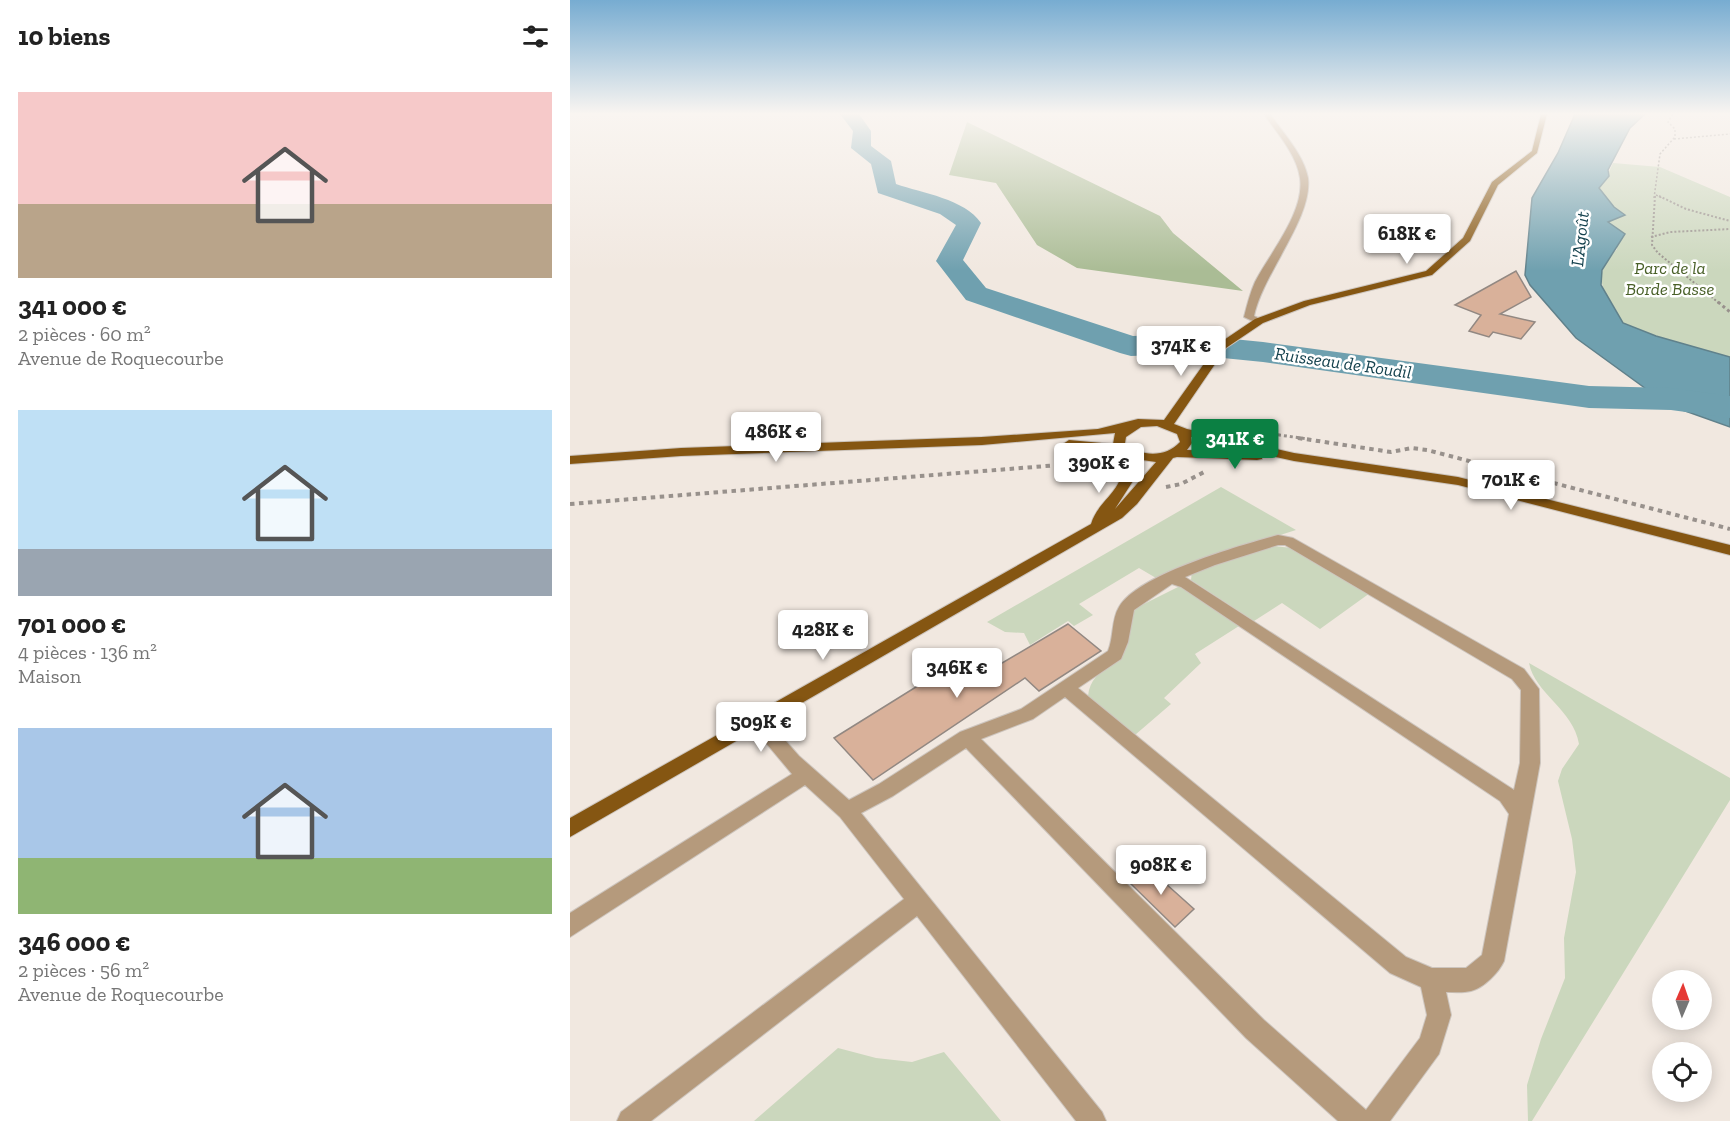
<!DOCTYPE html>
<html lang="fr">
<head>
<meta charset="utf-8">
<style>
	:root { --surface:#fff; --page:#f6f6f6; --text:#222; --muted:#767676; --accent:#0b8043 }
	body { margin:0; font-family:"Zilla Slab",serif; background:var(--page); color:var(--text); height:100vh; display:flex; flex-direction:column; font-size:22px; white-space:nowrap }
	* { box-sizing:border-box; margin:0 }
	p { font-size:20px; color:var(--muted) }
	.icon { flex:none; width:33px; height:33px; fill:none; stroke:currentColor; stroke-width:2; stroke-linecap:round; stroke-linejoin:round }
	.map { position:relative; flex:1; overflow:hidden }
	.side { display:flex; flex-direction:column; background:var(--surface); width:570px }
	.side>* { flex:none }
	.needle { width:39px; rotate:2deg }
	.buttons { position:absolute; left:1082px; top:970px; display:grid; gap:12px }
	.buttons a { display:grid; place-items:center; width:60px; height:60px; border-radius:50%; background:var(--surface); box-shadow:0 3px 15px #0003; font-size:30px }
	.price { position:absolute; translate:-50% -51px; padding:0 14px; border-radius:6px; background:#fff; color:#222; font-size:20px; line-height:39px; filter:drop-shadow(0 2px 3px #0008) }
	.price::after { content:''; position:absolute; left:50%; top:36px; width:18px; height:14px; margin-left:-9px; background:inherit; clip-path:polygon(0 0,100% 0,50% 100%) }
	.price.on { background:var(--accent); color:#fff }
	ul { padding:0; list-style:none }
	li { display:grid; align-content:center; gap:12px; height:318px; padding:0 18px }
	li span { display:grid; place-items:center; height:186px; border-radius:0px; color:#555 }
	li>.icon { margin-inline-start:auto }
	span .icon { width:108px; height:108px; fill:#fffc; stroke-width:1 }
	li b { font-size:26px }
	h2 { display:flex; justify-content:space-between; align-items:center; height:72px; padding:0 18px; font-size:26px }
	main { display:flex; flex:1; min-height:0 }
	.map>svg:first-child { display:block }
	.green { fill:#cbd7bd }
	.forest { fill:#aabc95 }
	.water { fill:#6fa0af; stroke:#60818b; stroke-width:1.5 }
	.lines { fill:none; stroke-linecap:round; stroke-linejoin:round }
	.river { fill:#6fa0af; fill-rule:evenodd }
	.building { fill:#d9b19a; stroke:#928882; stroke-width:1.5 }
	.minor-casing { stroke:#cdc5be; stroke-width:2 }
	.major-casing { stroke:#cdc5be; stroke-width:2 }
	.path-far3 { stroke:#98918c; stroke-width:1.5; stroke-dasharray:2 2; stroke-linecap:butt }
	.path-far2 { stroke:#98918c; stroke-width:2; stroke-dasharray:2 2; stroke-linecap:butt }
	.path-far1 { stroke:#98918c; stroke-width:3; stroke-dasharray:3 3; stroke-linecap:butt }
	.path { stroke:#98918c; stroke-width:4; stroke-dasharray:4.5 4.5; stroke-linecap:butt }
	.minor { fill:#b59a7c; fill-rule:evenodd }
	.major { fill:#855612; fill-rule:evenodd }
	.labels { text-anchor:middle; dominant-baseline:central; stroke-width:5; stroke-linejoin:round; paint-order:stroke }
	.far-water-label { font-size:18px; font-style:italic; fill:#15424e; stroke:#fff }
	.far-park-label { font-size:18px; font-style:italic; fill:#485f27; stroke:#fff }
</style>
</head>
<body>
<main>
<section class="side">
<h2>10 biens<svg class="icon" aria-label="filters" viewBox="0 0 24 24"><path d="M4 7h16M4 17h16"/><circle cx="9" cy="7" r="2"/><circle cx="15" cy="17" r="2"/></svg></h2>
<ul>
<li><span style="background:linear-gradient(#f6c9c9 60%,#b9a48a 0)"><svg class="icon" aria-label="home" viewBox="0 0 24 24"><path d="M3 11l9-7 9 7M6 9v11h12V9"/></svg></span><div><b>341 000 €</b><p>2 pièces · 60 m²</p><p>Avenue de Roquecourbe</p></div></li>
<li><span style="background:linear-gradient(#bfe0f5 75%,#9aa5b1 0)"><svg class="icon" aria-label="home" viewBox="0 0 24 24"><path d="M3 11l9-7 9 7M6 9v11h12V9"/></svg></span><div><b>701 000 €</b><p>4 pièces · 136 m²</p><p>Maison</p></div></li>
<li><span style="background:linear-gradient(#a9c7e8 70%,#8fb573 0)"><svg class="icon" aria-label="home" viewBox="0 0 24 24"><path d="M3 11l9-7 9 7M6 9v11h12V9"/></svg></span><div><b>346 000 €</b><p>2 pièces · 56 m²</p><p>Avenue de Roquecourbe</p></div></li>
</ul>
</section>
<div class="map">
<svg width="1160" height="1121" viewBox="0 0 1160 1121">
	<rect width="100%" height="100%" fill="#f1e8e0"/>
	<path class="green" d="M1043,163L1090,167L1160,197V357C1132,349 1077,340 1054,324C1050,321 1048,313 1045,308C1028,282 1025,275 1047,249L1038,222L1054,214L1044,207L1028,188L1033,184Z
		M651,487L726,530L608,567L586,578L569,568L509,604L523,615L504,626L498,621L460,645L454,633L435,632L417,622Z
		M703,546L722,548L800,593L750,629L712,603L684,621L621,580L622,571Z
		M610,586L669,626L625,654L631,663L594,698L601,704L565,735L518,696C522,659 570,667 557,620L566,608Z
		M959,663L1160,778V800L962,1121H958L957,1085L971,1039L995,978L994,938L1006,872L1002,839L988,781L992,769L1009,744C1003,709 965,694 959,663Z
		M268,1048L306,1058L342,1062L374,1052L431,1121H184Z"/>
	<path class="forest" d="M397,122L590,216L603,233L673,291L507,268L467,245L426,183L379,175Z"/>
	<path class="water" d="M1005,114H1075L1060,128L1038,170L1039,176L1029,188L1044,207L1055,215L1038,222L1055,234L1032,270L1031,285L1053,323L1086,336L1160,357V427L1104,407L1024,402L997,395L1083,394L1006,338L960,285L955,275L962,198L988,153Z"/>
	<g class="lines">
		<path class="river" d="M270,114H289L301,131V146L321,161L326,184C352,193 395,199 411,223L393,260L416,288L563,336L613,334L693,342L1019,386L1101,388L1160,396V418L1101,410L1019,408L693,362L613,354L561,356L550,353L396,300L366,261L386,225L370,214L308,193L301,164L281,148L283,131Z"/>
	</g>
	<path class="building" d="M946,271L961,297L930,314L965,322L951,339L923,332L919,337L899,331L911,315L885,305Z
		M498,624L531,651L469,691L455,678L303,780L264,738L407,649L427,666Z
		M576,866L624,909L605,927L559,882Z"/>
	<g class="lines">
		<g class="minor-casing">
			<path id="minor" d="M694,114H700C713,133 734,155 738,178C743,218 693,273 684,316L694,321L689,324L674,317C677,305 680,293 685,282C700,253 735,212 730,178C727,155 707,133 694,114Z
				M708,535L723,538L954,669L969,689L970,763L934,961C929,972 914,988 901,991C893,993 884,992 876,992L881,1015L869,1054L820,1121H768L676,1038L396,748L323,796L291,813L532,1112L536,1121H506L347,916L81,1121H47L51,1112L334,899L270,817L235,785L0,937V913L222,774L181,725L178,720L181,715L187,713L193,715L229,756L279,800L309,784L390,732L451,709L538,651C544,637 541,620 549,607C568,574 671,545 708,535ZM708,545H715L942,679L951,690L950,763L944,790L615,577L645,565ZM602,584L611,587L930,801L939,814L912,955L896,968H862L836,957L508,688L551,659L558,642L564,610ZM495,697L820,973L851,987L857,1015L850,1038L796,1110L694,1020L411,739L463,719Z"/>
		</g>
		<g class="major-casing">
			<path id="major" d="M971,114H977L967,153L928,185L900,241L862,275L740,305L693,323L656,348L604,424L617,429L724,453L888,477L1160,545V555L888,485L724,461L692,454V459L687,460L607,457L603,458L567,504L552,518L0,837V818L521,524C529,497 560,490 551,453L499,448L493,444L499,440L543,444L545,433L412,445L111,456L0,464V456L111,448L412,437L528,429L568,419L594,420L648,344L685,319L734,301L856,271L893,238L922,182L962,151ZM587,426L607,434L610,442C595,458 571,457 555,443L556,437L571,427ZM621,437L685,452L617,450L622,443ZM565,459L586,462L545,509L563,481Z"/>
		</g>
		<path class="path-far3" d="M1104,139L1160,134
			M1086,195L1092,198
			M1084,198L1090,154L1105,137V129L1098,122L1103,114"/>
		<path class="path-far2" d="M1085,196L1082,245L1088,253L1150,304
			M1089,196L1116,209L1160,221
			M1081,237L1100,232L1160,229"/>
		<path class="path-far1" d="M1148,302L1160,312
			M702,434L738,439"/>
		<path class="path" d="M728,438L821,452L842,448L857,450L1160,529
			M596,487L611,484L636,471
			M0,504L489,465L539,479"/>
		<use href="#minor" class="minor"/>
		<use href="#major" class="major"/>
	</g>
	<linearGradient id="sky" x2="0" y2="1"><stop stop-color="#77acd1"/><stop offset="0.42" stop-color="#f9f5f1"/><stop offset="1" stop-color="#f9f5f1" stop-opacity="0"/></linearGradient>
	<rect width="1160" height="271" fill="url(#sky)"/>
	<g class="labels">
		<g class="far-water-label">
			<text transform="translate(1010 239) rotate(-84)">L'Agoût</text>
			<text transform="translate(773 363) rotate(8)">Ruisseau de Roudil</text>
		</g>
		<g class="far-park-label">
			<text x="1100" y="268">Parc de la<tspan x="1100" dy="21">Borde Basse</tspan></text>
		</g>
	</g>
</svg>
<div class="buttons">
<a><svg class="needle" viewBox="-14 -14 28 28"><path d="M0-13l5 13h-10z" fill="#e53935"/><path d="M0 13l5-13h-10z" fill="#767676"/></svg></a>
<a><svg class="icon" aria-label="locate" viewBox="0 0 24 24"><circle cx="12" cy="12" r="6"/><path d="M12 2v4M12 18v4M2 12h4M18 12h4"/></svg></a>
</div>
<b class="price" style="left:837px;top:265px">618K €</b>
<b class="price" style="left:611px;top:377px">374K €</b>
<b class="price" style="left:206px;top:463px">486K €</b>
<b class="price on" style="left:665px;top:470px">341K €</b>
<b class="price" style="left:529px;top:494px">390K €</b>
<b class="price" style="left:941px;top:511px">701K €</b>
<b class="price" style="left:253px;top:661px">428K €</b>
<b class="price" style="left:387px;top:699px">346K €</b>
<b class="price" style="left:191px;top:753px">509K €</b>
<b class="price" style="left:591px;top:896px">908K €</b>
</div>
</main>
</body>
</html>
